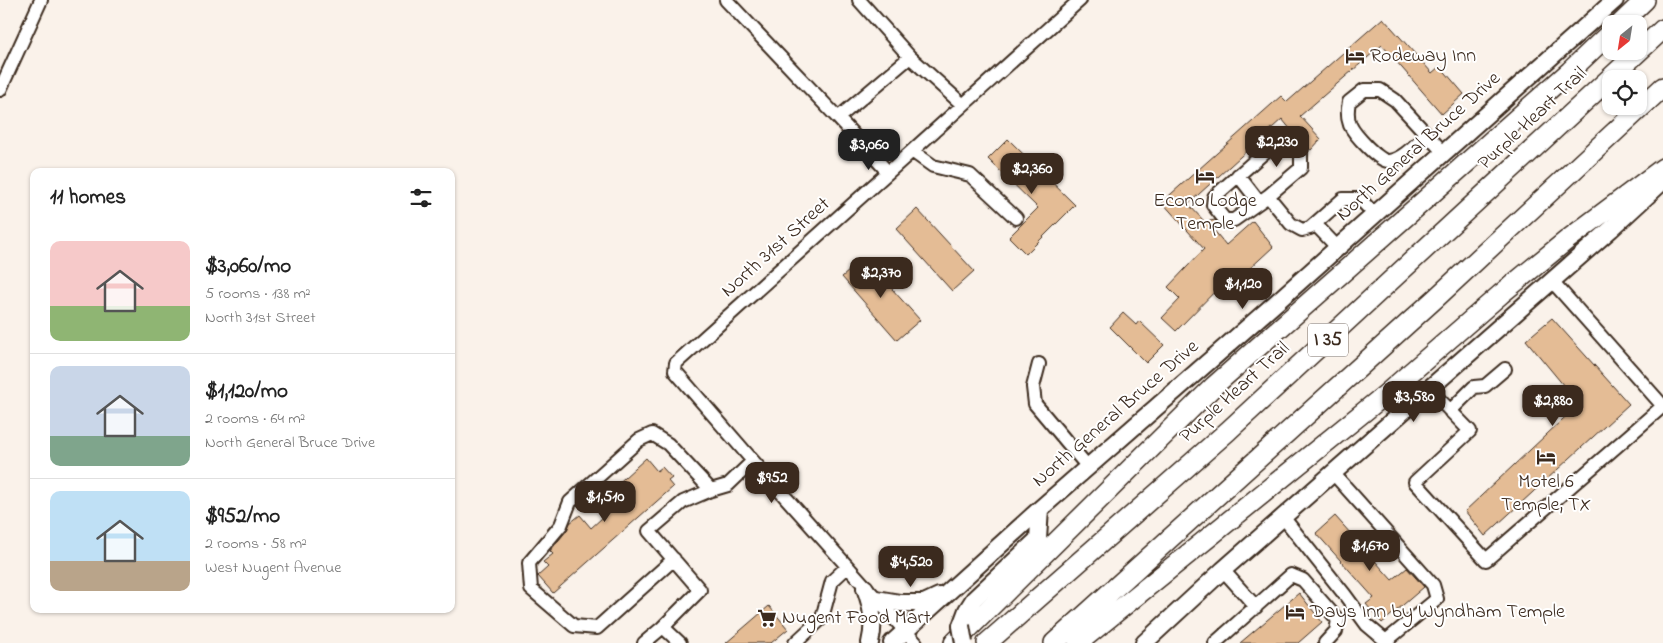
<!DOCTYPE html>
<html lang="en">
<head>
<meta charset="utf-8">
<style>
	:root { --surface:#fff; --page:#f2f2f2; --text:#222; --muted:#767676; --line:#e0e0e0; --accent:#3b2a1e }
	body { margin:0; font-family:"Indie Flower",sans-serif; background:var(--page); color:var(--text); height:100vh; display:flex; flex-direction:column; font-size:19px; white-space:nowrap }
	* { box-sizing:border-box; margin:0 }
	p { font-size:16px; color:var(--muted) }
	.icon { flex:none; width:28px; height:28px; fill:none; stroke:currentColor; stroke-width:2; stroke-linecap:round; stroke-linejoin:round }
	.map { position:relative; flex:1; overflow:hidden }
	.panel { position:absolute; left:30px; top:168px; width:425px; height:445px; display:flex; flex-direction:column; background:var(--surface); border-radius:10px; box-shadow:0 1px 4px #0004 }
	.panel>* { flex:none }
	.needle { width:32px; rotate:210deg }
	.tools { position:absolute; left:1602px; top:15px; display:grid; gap:10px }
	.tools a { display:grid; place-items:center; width:45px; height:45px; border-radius:10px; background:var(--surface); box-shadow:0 1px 4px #0004; font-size:25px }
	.price { position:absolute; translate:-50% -42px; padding:0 11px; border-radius:10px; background:var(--accent); color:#fff; font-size:16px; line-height:32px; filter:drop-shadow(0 1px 2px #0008) }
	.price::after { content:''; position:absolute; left:50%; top:30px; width:15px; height:11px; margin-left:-8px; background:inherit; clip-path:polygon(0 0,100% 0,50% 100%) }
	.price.selected { background:#222; color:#fff }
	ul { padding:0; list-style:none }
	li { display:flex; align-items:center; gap:15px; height:125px; padding:0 20px }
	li+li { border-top:1px solid var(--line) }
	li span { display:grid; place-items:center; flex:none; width:140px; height:100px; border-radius:10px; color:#555 }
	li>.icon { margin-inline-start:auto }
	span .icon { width:60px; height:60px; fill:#fffc; stroke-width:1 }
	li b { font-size:21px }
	h2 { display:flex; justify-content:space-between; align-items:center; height:60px; padding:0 20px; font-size:21px }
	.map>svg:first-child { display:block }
	.building { fill:#e4bc95; stroke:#3b2a1e }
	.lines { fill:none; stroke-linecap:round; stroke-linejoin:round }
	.minor-casing { stroke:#3b2a1e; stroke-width:16 }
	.major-casing { stroke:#3b2a1e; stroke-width:20 }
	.highway-casing { stroke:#3b2a1e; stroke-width:22 }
	.minor { stroke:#fff; stroke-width:12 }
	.major { stroke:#fff; stroke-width:16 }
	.highway { stroke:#fff; stroke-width:19 }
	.major-bridge-casing { stroke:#3b2a1e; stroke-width:20; stroke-linecap:butt }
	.major-bridge { stroke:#fff; stroke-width:16 }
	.labels { text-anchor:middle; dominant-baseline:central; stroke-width:4; stroke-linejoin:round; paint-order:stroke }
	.shield { fill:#fff; stroke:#766a62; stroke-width:1 }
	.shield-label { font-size:19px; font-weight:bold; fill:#3b2a1e }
	.poi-label { font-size:20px; fill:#3b2a1e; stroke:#fff; text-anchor:start }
	.street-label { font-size:20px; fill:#3b2a1e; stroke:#fff }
</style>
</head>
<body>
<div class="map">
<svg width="1663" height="643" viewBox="0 0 1663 643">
	<rect width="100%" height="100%" fill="#faf2ea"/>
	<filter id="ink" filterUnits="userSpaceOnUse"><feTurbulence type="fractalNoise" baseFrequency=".02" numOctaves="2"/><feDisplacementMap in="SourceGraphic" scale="10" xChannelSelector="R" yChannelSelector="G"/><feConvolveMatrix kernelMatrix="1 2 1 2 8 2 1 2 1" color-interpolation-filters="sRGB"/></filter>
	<g filter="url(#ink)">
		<path class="building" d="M1383,18L1432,73L1440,66L1464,94L1442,114L1382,45L1300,116L1321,139L1311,150L1306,147L1295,137L1296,136L1282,119L1188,204L1205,222L1215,220L1218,225L1213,229L1226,245L1253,221L1273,247L1234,283L1229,277L1176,331L1162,318L1180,299L1168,287L1204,249L1162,202L1281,96L1287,102Z
			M1008,139L1075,205L1026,254L1009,237L1038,208L988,159Z
			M917,209L974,271L952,291L896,229Z
			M864,258L920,320L897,340L842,277Z
			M1123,313L1136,325L1139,321L1164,345L1146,363L1110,327Z
			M1552,318L1629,404L1485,536L1465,511L1579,404L1526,340Z
			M646,458L657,471L662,467L672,478L668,481L673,487L553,593L538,576L548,567L543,562L553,554L550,551L567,530L570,523L580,515L591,528L613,508L603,497Z
			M1335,516L1392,580L1407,568L1424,587L1382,623L1366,604L1374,598L1316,533Z
			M1299,593L1322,622L1298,643H1240Z
			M769,606L788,629L771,643H726Z"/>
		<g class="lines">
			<g class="minor-casing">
				<path id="minor" d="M726,0L838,118
					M859,0L910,57
					M0,90L41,0
					M1426,135C1416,144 1403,159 1389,161C1380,163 1354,134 1350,125C1347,117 1347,111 1349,102L1364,90H1380L1395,100L1444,153
					M912,151L933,166L970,175L1016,218
					M888,172L838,118L910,57L963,105
					M1238,175L1259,202
					M1268,196L1301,168V154L1287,140L1276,142L1214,197L1213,205L1225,220H1234L1268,196L1291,224L1302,230L1310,228L1343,199H1360L1375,215
					M1315,224L1338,248
					M1039,364L1033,387L1035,404L1088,467
					M1429,389L1470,431L1415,482L1486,560L1663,406L1552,281
					M1450,411L1474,387L1485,386L1505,369
					M1283,517L1345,595L1367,625L1386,641L1437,599L1433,585L1333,473
					M674,559L597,628L574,626L531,589L529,563L561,525L570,502L639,440L652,434L668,444L711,490L728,485L753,461
					M1223,570L1256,607
					M644,643L663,627
					M680,643L663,627L700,590L649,531L683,502L711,490
					M795,643L822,618L832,581L847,567
					M916,643L753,461L675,371L676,363L1080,0
					M1215,643L1291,575L1303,580L1338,620L1336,631L1325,643"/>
			</g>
			<g class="major-casing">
				<path id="major" d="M865,588C872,607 875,623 870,643
					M876,599L900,603H924L939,596
					M961,626L967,610L974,599L1038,539L1040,509
					M892,643L1040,509L1279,300L1615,0
					M1144,643L1223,570L1333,473L1611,229L1663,181"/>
			</g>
			<g class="highway-casing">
				<path id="highway" d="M1620,24L1645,0
					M954,643L1214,386L1418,206L1570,71L1611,32
					M987,643L1228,431L1663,29
					M1054,643L1436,298L1663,87
					M1078,643L1386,394L1501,294L1567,240L1663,168"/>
			</g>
			<use href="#minor" class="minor"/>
			<use href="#major" class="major"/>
			<use href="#highway" class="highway"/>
			<g class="major-bridge-casing">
				<path id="major-bridge" d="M961,626L964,643"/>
			</g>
			<use href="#major-bridge" class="major-bridge"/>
		</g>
	</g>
	<defs>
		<g id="hotel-bare" transform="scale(1.5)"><path d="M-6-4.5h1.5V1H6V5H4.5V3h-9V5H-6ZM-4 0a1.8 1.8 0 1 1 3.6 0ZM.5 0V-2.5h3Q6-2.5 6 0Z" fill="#3b2a1e" stroke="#fff" stroke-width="2.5" paint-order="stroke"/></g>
		<g id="supermarket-bare" transform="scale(1.5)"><path d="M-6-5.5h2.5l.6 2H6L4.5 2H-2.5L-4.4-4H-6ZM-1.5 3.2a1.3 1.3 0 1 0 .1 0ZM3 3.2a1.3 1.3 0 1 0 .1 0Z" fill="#3b2a1e" stroke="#fff" stroke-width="2.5" paint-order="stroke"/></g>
	</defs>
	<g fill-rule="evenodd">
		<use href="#hotel-bare" x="1355" y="56"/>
		<use href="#hotel-bare" x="1205" y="176"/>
		<use href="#hotel-bare" x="1546" y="457"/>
		<use href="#hotel-bare" x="1295" y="612"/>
		<use href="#supermarket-bare" x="767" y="618"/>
	</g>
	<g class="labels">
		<rect class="shield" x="1308" y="323.5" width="40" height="33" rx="4"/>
		<g class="shield-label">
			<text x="1328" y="340">I 35</text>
		</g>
		<g class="poi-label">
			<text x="1370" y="56">Rodeway Inn</text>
			<text x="1205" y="201" text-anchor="middle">Econo Lodge<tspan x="1205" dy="23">Temple</tspan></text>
			<text x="1546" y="482" text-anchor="middle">Motel 6<tspan x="1546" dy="23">Temple, TX</tspan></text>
			<text x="1310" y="612">Days Inn by Wyndham Temple</text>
			<text x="782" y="618">Nugent Food Mart</text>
		</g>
		<g class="street-label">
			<text transform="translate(1533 119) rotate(-43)">Purple Heart Trail</text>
			<text transform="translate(1419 147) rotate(-42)">North General Bruce Drive</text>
			<text transform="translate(776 248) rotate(-42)">North 31st Street</text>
			<text transform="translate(1235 393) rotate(-42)">Purple Heart Trail</text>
			<text transform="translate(1116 414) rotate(-41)">North General Bruce Drive</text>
		</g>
	</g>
</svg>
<div class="tools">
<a><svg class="needle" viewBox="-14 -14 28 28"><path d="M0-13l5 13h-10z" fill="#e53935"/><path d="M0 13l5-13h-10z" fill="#767676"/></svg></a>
<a><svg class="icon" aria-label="locate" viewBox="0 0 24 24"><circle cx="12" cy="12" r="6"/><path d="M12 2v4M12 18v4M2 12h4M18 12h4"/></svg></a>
</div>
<b class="price" style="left:1277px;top:168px">$2,230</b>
<b class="price selected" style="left:869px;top:171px">$3,060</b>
<b class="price" style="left:1032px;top:195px">$2,360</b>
<b class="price" style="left:881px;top:299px">$2,370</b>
<b class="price" style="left:1243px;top:310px">$1,120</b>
<b class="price" style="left:1414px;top:423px">$3,580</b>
<b class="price" style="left:1553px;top:427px">$2,880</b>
<b class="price" style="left:772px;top:504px">$952</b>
<b class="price" style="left:605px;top:523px">$1,510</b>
<b class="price" style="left:1370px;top:572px">$1,670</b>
<b class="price" style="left:911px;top:588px">$4,520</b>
<section class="panel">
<h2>11 homes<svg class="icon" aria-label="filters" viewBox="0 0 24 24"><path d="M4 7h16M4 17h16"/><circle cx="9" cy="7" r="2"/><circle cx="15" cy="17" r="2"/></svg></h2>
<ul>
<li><span style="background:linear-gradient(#f6c9c9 65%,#8fb573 0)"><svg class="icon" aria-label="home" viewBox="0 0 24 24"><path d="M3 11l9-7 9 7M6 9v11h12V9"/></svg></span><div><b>$3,060/mo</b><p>5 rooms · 138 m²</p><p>North 31st Street</p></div></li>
<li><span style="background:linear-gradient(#c9d6e8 70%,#7fa58c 0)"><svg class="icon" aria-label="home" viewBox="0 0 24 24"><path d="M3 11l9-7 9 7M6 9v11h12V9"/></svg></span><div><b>$1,120/mo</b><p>2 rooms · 64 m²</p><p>North General Bruce Drive</p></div></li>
<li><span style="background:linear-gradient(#bfe0f5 70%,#b9a48a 0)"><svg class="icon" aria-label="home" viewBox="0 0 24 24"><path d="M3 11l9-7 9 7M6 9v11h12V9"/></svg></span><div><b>$952/mo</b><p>2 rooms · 58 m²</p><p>West Nugent Avenue</p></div></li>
</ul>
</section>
</div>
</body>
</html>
